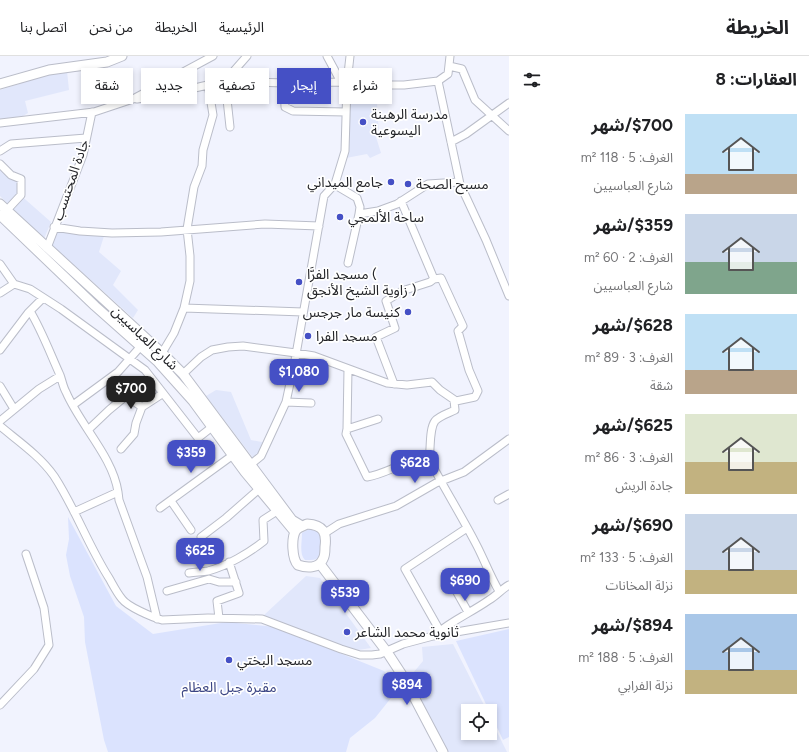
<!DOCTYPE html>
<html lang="ar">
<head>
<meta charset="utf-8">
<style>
	:root { --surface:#fff; --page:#f6f6f6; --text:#202124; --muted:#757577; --line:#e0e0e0; --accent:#4550c5 }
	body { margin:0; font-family:Figtree,"Noto Sans Arabic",sans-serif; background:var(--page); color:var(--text); direction:rtl; height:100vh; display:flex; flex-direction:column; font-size:15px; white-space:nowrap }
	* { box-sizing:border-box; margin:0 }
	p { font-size:13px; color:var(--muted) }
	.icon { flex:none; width:22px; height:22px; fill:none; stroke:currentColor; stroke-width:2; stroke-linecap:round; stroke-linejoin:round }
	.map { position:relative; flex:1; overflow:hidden; direction:ltr }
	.panel { display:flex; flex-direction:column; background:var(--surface); width:300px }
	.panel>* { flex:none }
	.banner { position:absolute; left:12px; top:12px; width:380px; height:36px; direction:rtl; display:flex; gap:8px }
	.tools { position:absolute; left:461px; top:648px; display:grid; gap:8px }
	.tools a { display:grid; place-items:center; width:36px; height:36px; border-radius:0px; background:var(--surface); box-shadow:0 2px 6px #0003; font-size:20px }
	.price { position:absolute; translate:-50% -34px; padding:0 9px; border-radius:8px; background:var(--accent); color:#fff; font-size:13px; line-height:26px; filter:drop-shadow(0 1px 2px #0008) }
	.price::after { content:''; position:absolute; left:50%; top:24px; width:12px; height:9px; margin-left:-6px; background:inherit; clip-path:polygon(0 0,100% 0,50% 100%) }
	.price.active { background:#222; color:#fff }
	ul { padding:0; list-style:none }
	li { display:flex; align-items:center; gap:12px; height:100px; padding:0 12px }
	li span { display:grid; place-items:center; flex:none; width:112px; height:80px; border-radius:0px; color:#555 }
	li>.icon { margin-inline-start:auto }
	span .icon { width:48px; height:48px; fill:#fffc; stroke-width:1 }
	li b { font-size:17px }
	h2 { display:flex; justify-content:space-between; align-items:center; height:48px; padding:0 12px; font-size:17px }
	.pill { padding:0 14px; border-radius:0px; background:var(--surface); box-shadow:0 2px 6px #0003; font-size:14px; line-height:36px }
	.pill.active { background:var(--accent); color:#fff }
	header { display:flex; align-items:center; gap:24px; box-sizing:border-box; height:56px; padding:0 20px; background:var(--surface); border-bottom:1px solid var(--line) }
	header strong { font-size:19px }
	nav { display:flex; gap:22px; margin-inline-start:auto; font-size:14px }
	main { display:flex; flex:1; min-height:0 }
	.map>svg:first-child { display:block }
	.built { fill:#e1e7fb }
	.green { fill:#dbe3fe }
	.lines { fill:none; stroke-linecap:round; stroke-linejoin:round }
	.minor-casing { stroke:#babdc9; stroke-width:9 }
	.major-casing { stroke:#babdc9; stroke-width:11 }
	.minor { stroke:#fff; stroke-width:7 }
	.major { stroke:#fff; stroke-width:9 }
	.poi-dot { fill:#4550c5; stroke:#fff; stroke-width:1.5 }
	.labels { text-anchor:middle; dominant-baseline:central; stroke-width:3.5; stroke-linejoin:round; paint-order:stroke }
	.poi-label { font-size:14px; fill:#242529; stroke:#fff; text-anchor:start }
	.street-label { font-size:14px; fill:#242529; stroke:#fff }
	.park-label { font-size:14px; fill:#3a4483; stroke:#fff }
</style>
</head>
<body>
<header>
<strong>الخريطة</strong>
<nav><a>الرئيسية</a><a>الخريطة</a><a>من نحن</a><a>اتصل بنا</a></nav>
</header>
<main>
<section class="panel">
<h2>العقارات: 8<svg class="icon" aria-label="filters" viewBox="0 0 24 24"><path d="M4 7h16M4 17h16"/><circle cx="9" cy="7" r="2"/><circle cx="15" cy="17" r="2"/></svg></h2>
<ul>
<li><span style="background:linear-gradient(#bfe0f5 75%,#b9a48a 0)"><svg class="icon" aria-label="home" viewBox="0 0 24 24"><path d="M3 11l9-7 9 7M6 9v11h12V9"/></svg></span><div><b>$700/شهر</b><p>الغرف: 5 · 118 m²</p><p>شارع العباسيين</p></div></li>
<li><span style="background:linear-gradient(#c9d6e8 60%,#7fa58c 0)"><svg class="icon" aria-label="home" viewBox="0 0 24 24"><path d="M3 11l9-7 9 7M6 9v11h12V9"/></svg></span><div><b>$359/شهر</b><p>الغرف: 2 · 60 m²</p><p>شارع العباسيين</p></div></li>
<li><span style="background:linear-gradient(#bfe0f5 70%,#b9a48a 0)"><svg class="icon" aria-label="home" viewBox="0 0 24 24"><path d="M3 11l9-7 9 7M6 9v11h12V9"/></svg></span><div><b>$628/شهر</b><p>الغرف: 3 · 89 m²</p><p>شقة</p></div></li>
<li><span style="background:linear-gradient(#dfe7d0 60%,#c2b280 0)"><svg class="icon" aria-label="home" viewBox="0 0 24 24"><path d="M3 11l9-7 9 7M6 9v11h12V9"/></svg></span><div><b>$625/شهر</b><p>الغرف: 3 · 86 m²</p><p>جادة الريش</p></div></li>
<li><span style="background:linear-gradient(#c9d6e8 70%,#c2b280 0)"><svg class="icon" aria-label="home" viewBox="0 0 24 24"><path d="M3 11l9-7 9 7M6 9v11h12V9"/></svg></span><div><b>$690/شهر</b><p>الغرف: 5 · 133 m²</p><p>نزلة المخانات</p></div></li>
<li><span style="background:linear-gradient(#a9c7e8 70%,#c2b280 0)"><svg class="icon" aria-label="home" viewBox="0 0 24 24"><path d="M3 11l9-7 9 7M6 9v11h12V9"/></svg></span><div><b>$894/شهر</b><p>الغرف: 5 · 188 m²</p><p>نزلة الفرابي</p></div></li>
</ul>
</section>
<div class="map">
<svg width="509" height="696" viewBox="0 0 509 696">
	<rect width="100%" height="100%" fill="#f1f3fe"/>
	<path class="built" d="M60,15H67L69,34L25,45L28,57L23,60L0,63V34Z
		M376,31L379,79L376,81L381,97L370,102L367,98L346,102L349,32Z
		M0,113L10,123L18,125V137L51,166L44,183L0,140Z
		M56,174L80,179L104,180L99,196L121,215L113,229L138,254L133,262L52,189Z
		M216,334L231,336L251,384L267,387L261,398L254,403L206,340Z
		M306,520L320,522L371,592L358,594L340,589L263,560Z
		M453,588L487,655H468V677H490V662L507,696H446L407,619L413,617L423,605L422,591Z"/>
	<path class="green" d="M68,461L116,550L153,578L227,566L275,571L384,615L399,632L375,662L350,682L346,696H108L104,684L85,586L84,561L70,520L66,499L69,483Z
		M316,472L323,478C321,496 326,505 305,504C299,498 302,486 302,477L309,473Z
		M509,573V681L503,684L456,585Z"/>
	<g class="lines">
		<g class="minor-casing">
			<path id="minor" d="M327,0L341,26L347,29H404L438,25L448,18L450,0
				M449,10L462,13L475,44L509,75
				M438,25L460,128L486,184L509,240
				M284,27L285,51L293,55L346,56
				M137,43L173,37L225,25L284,27L341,26
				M0,67L94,56L133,43L213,0
				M230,71L225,25L247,0
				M451,86L466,78L509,47
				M0,95L11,88L86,82
				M0,108L11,119L21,123V139L7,154
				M335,129L357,142L360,151L359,158
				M54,171L80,175L112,177L161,176L265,168L319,170
				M47,192L83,99L92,56
				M348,207L359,158L378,155L397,148L428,128L459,126
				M0,208L14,228
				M0,237L14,228L30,233L61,253L145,314L198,382L212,371
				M184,252L303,256
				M30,255C42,275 50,297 60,319C62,324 63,331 66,336C80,369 113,401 118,436
				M0,294L28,257L43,242
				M162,297L174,277L184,252L190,225V200L187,173L194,131L202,110L203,94L213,59L208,28
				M348,313L347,373L378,363
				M183,318L201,301L212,294L228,291L243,290L296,297L314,300L387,327L407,329L432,326L440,334L456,345L475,341L478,335L469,314L458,275L463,270L441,222L434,223L401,145
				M394,328L376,281L395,272L386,245L402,235L430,226L434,223
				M0,330L14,353
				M286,346L311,347
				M73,349L118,316L141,290
				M0,365L39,333L60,320
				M0,370C18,385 40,400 54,420C75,452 88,489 109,522C113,529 117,537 122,543C128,551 152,561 162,564L208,562L262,563L341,593L360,599H372L380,598L403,588L433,580L509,567
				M347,373L346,378L367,421C387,418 410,401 429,403C431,392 429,373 435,365C439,360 449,357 455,354L454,344
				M88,374L109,354L126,340L142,351
				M121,393L134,378L136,367L142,351L162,338
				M429,403C444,432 461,459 476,488C484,503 490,520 499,535
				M250,409L261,400L286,346L295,304L324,140L335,128L345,95L347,27L350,0
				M498,444L509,438
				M171,445L191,474
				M160,452L233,399
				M74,456L118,436L119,444L147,521L157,563
				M325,477L339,468L396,450L436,427L464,416L509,383
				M201,481L226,462L259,433
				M189,517C195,516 202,516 208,515C227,510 249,497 264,485L263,464L277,455
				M454,531L468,556
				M167,535L209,523L219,526H236
				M219,562L217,545L239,537L229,506
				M440,575L405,513L467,472
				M436,578C453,564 472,556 489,544C496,540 502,533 509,529
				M0,649L34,613L49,589L44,552L26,498"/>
		</g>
		<g class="major-casing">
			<path id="major" d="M0,28L49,14L107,6L122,0
				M0,148L162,297L183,318L292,464L302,470
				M0,159L95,250L158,306L193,345L245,416L295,476
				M307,468C323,469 327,476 325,491C325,495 325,500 323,503C319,513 306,512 298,509C292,503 291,482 296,474C299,471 303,470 307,468Z
				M320,508L387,596L404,622L443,696"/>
		</g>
		<use href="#minor" class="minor"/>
		<use href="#major" class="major"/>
	</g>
	<g class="poi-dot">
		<circle cx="363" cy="66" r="4"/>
		<circle cx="391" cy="126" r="4"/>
		<circle cx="408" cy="128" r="4"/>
		<circle cx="340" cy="161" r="4"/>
		<circle cx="299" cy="226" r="4"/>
		<circle cx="408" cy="256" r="4"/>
		<circle cx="308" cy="280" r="4"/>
		<circle cx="347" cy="576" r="4"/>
		<circle cx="229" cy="604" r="4"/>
	</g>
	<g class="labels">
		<g class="poi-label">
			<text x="371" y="58">مدرسة الرهبنة<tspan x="371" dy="16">اليسوعية</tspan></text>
			<text x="383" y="126" text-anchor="end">جامع الميداني</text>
			<text x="416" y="128">مسبح الصحة</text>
			<text x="348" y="161">ساحة الألمجي</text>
			<text x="307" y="218">مسجد الفرَّا (<tspan x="307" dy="16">زاوية الشيخ الأنجق )</tspan></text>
			<text x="400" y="256" text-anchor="end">كنيسة مار جرجس</text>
			<text x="316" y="280">مسجد الفرا</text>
			<text x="355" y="576">ثانوية محمد الشاعر</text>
			<text x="237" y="604">مسجد البختي</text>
		</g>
		<g class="street-label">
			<text transform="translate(71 124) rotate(-71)">جادة المحتسب</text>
			<text transform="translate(145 282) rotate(44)">شارع العباسيين</text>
		</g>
		<g class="park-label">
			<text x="229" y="631">مقبرة جبل العظام</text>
		</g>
	</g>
</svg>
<div class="tools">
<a><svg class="icon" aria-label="locate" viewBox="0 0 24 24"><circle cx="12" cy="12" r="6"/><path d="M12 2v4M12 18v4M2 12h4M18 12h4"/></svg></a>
</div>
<b class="price" style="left:299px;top:337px">$1,080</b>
<b class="price active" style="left:131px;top:354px">$700</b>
<b class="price" style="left:191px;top:418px">$359</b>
<b class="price" style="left:415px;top:428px">$628</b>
<b class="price" style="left:200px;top:516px">$625</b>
<b class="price" style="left:465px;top:546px">$690</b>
<b class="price" style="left:345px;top:558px">$539</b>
<b class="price" style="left:407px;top:650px">$894</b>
<div class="banner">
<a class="pill">شراء</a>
<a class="pill active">إيجار</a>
<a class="pill">تصفية</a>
<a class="pill">جديد</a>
<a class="pill">شقة</a>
</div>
</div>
</main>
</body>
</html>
